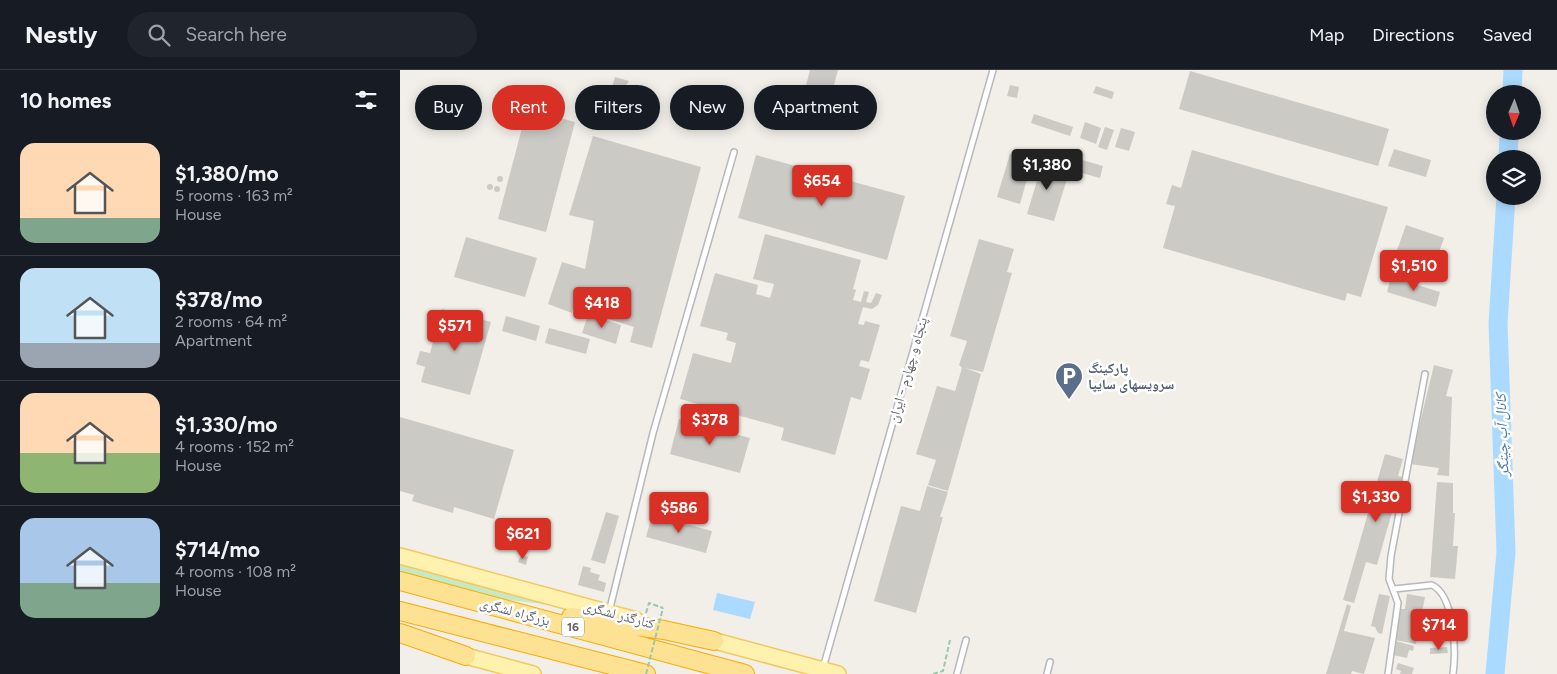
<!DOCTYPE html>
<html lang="en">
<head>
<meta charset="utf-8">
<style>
	:root { --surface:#171b24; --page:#20242c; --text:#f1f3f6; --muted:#9ea1a6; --line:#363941; --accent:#d93025 }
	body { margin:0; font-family:Figtree,"Noto Naskh Arabic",sans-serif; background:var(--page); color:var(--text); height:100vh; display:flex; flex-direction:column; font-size:19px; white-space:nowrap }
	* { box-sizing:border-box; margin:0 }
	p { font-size:16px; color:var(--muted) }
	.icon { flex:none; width:28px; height:28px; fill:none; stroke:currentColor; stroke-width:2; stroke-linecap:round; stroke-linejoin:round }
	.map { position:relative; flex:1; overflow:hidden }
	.sheet { display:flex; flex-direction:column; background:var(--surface); width:400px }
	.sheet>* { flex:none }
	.hud { position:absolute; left:15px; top:15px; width:475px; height:45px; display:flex; gap:10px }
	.needle { width:32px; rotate:182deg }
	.buttons { position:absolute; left:1086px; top:15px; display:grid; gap:10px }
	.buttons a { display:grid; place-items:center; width:55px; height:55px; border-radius:50%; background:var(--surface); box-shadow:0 2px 12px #0003; font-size:25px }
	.price { position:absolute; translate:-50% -42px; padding:0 11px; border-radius:5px; background:var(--accent); color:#fff; font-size:16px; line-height:32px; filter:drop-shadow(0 1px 2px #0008) }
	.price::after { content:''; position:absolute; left:50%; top:30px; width:15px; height:11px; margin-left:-8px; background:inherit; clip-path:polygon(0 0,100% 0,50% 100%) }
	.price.selected { background:#222; color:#fff }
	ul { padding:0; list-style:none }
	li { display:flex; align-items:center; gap:15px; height:125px; padding:0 20px }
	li+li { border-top:1px solid var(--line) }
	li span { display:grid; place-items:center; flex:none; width:140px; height:100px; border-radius:15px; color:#555 }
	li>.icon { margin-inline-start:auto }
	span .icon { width:60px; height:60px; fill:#fffc; stroke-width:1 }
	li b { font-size:21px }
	h2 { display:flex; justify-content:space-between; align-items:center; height:60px; padding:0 20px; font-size:21px }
	.chip { padding:0 18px; border-radius:22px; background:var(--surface); box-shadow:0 2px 12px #0003; font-size:18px; line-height:45px }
	.chip.selected { background:var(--accent); color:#fff }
	header { display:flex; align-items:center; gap:30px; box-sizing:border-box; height:70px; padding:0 25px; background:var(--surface); border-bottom:1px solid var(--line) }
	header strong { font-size:24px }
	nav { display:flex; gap:28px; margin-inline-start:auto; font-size:18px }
	.search { width:350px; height:45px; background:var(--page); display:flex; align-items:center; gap:12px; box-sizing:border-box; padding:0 18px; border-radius:28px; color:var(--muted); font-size:19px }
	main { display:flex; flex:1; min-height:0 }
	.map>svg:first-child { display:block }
	.green { fill:#c5e8c5 }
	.water { fill:#aadaff }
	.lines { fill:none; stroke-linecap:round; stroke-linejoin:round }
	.river { stroke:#aadaff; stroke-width:19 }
	.building { fill:#cccac5 }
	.lane-casing { stroke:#b5b8bc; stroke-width:8 }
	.primary-casing { stroke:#f2c960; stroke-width:18 }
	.highway-casing { stroke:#f9ab00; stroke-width:20 }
	.path { stroke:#9cc7a9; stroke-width:2; stroke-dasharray:5 2.5; stroke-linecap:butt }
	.lane { stroke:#fff; stroke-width:5 }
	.primary { stroke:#fff2af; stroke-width:15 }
	.highway { stroke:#fde293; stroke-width:18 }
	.path-bridge { stroke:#9cc7a9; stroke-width:2; stroke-dasharray:5 2.5; stroke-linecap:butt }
	.labels { text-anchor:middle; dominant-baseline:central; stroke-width:5; stroke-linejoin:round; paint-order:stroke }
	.shield { fill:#fff; stroke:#8f9295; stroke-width:1 }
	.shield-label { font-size:12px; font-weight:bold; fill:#5f6368 }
	.service-label { font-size:14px; font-weight:bold; fill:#4e5e75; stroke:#fff; text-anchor:start }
	.street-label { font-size:14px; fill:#5f6368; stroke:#fff }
	.water-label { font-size:15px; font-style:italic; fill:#4174aa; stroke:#fff }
</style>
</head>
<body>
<header>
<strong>Nestly</strong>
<div class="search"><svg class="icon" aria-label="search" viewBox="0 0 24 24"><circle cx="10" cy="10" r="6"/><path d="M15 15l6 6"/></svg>Search here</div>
<nav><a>Map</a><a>Directions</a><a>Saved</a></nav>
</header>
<main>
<section class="sheet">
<h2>10 homes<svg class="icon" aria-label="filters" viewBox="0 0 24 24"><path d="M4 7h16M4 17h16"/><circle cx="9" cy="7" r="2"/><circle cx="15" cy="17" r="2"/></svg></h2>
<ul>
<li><span style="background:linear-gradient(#ffd9b3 75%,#7fa58c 0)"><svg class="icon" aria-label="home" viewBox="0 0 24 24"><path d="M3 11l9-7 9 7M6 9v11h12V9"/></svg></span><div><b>$1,380/mo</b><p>5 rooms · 163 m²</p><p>House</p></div></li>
<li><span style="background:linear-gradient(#bfe0f5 75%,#9aa5b1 0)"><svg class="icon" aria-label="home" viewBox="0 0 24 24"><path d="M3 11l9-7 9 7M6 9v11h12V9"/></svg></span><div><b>$378/mo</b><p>2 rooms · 64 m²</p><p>Apartment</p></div></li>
<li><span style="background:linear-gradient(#ffd9b3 60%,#8fb573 0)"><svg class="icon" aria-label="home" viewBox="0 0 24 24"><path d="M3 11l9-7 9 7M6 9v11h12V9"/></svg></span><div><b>$1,330/mo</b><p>4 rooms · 152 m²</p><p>House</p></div></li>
<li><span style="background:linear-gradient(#a9c7e8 65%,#7fa58c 0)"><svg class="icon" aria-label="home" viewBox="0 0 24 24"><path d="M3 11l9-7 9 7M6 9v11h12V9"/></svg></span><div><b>$714/mo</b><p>4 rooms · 108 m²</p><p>House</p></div></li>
</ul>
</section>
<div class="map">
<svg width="1157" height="604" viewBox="0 0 1157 604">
	<rect width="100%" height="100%" fill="#f1efe8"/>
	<path class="green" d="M0,492L162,536L81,527L0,505Z"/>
	<path class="water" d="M317,523L355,532L350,549L313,540Z"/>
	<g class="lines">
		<path class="river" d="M1112,24L1113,0
			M1108,89L1109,61
			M1095,604L1106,482L1098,254L1106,126"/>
	</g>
	<path class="building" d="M410,0H438L422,59L396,53Z
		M790,1L989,59L978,96L779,39Z
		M215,7L229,11L223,20L212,17Z
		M610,15L619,17L617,28L607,26Z
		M696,16L714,22L712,29L693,23Z
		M127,39L175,52L146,162L98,149Z
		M634,44L673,57L670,66L631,53Z
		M685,52L701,58L696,74L680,68Z
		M705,57L714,60L707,80L698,77Z
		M721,58L735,62L729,81L715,77Z
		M193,66L301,97L252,278L230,272L234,257L173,238L172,243L148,234L162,192L185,199L194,151L169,145Z
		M994,79L1031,90L1026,107L988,96Z
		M792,80L988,137L961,227L947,223L945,231L763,178L775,136L766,134L772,115L781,118Z
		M646,81L655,83L650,101L667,109L654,151L627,144Z
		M610,84L632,91L620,134L597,127Z
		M356,85L505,126L487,190L338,148Z
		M666,86L673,88L670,97L663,95Z
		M675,88L703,96L700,108L671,100Z
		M97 109a3 3 0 1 1 6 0a3 3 0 1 1-6 0Z
		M87 117a3 3 0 1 1 6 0a3 3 0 1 1-6 0Z
		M94 119a3 3 0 1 1 6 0a3 3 0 1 1-6 0Z
		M1006,155L1044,168L1039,182L1046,184L1040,202L1019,195L1018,200L1001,194L1002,189L995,186Z
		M365,164L461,190L453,219L456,220L453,230L461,232L464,221L469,222L466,232L471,233L476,223L482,225L478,235L472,239L463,237L458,254L464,255L465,251L480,255L469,292L461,290L459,296L470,299L461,330L451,327L435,385L381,370L384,358L280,329L293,283L331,293L336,273L326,270L328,263L300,256L315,203L358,215L356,224L370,228L374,214L353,209Z
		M66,167L137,188L125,227L54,207Z
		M579,169L614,179L607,202L612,203L583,302L565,298L581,304L548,421L528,415L536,390L516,384L537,316L555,321L562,298L559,295L567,271L550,266Z
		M991,207L1040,222L1036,237L987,222Z
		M42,239L91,252L70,325L21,312L25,297L16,294L20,281L30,283Z
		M188,245L221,255L216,274L182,263Z
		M106,246L140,256L136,271L102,261Z
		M149,258L190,269L186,284L145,273Z
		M1034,295L1053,300L1046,326L1052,327L1049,406L1037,405L1039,398L1010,394Z
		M0,347L114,380L94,449L54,437L53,443L12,431L14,425L0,421Z
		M279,349L350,368L340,403L270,384Z
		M985,384L1003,389L998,406L1002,407L977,495L966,492L954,533L943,530Z
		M1037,412L1053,413V443H1055L1053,476H1058L1055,509L1030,507Z
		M527,416L548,422L540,447H543L516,543L474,531L501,436L520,441Z
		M206,442L219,446L205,494L191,490Z
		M252,445L312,461L306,483L246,467Z
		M121,485L128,487L126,495L118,492Z
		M183,496L191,498L190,502L200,505L198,510L206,513L204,522L178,515Z
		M979,524L990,526L982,564L978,563L975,557L971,556Z
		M1007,524L1025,527L1016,574L995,570L1001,539H1005Z
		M947,534L951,536L944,561L975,568L964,604L952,601L951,604H926Z
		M996,571L1014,576L1013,581L1009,580L1007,588L993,585Z
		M1047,577L1048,583L1030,584V578Z
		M998,593L1014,598L1012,604H1000L1001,601L996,599Z"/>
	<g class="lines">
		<g class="lane-casing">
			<path id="lane" d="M994,519L1032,515C1055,526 1056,582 1053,604
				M209,542L253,363L334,82
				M423,598L593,0
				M557,604L566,570
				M647,604L650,592
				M988,604L998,533L989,509L991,486L1025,304"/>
		</g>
		<g class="primary-casing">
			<path id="primary" d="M0,486L236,550
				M304,568L438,604
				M55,583L133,604"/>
		</g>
		<g class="highway-casing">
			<path id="highway" d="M0,511L345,604
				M0,541L246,604
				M171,547L264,560L314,571
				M0,563L66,586"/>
		</g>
		<path class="path" d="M246,543L249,533L263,538
			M533,604L543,601L550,570"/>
		<use href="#lane" class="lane"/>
		<use href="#primary" class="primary"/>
		<use href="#highway" class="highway"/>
		<path class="path-bridge" d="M246,604L263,538"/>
	</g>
	<defs>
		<g id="parking-pin" transform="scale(1.4375)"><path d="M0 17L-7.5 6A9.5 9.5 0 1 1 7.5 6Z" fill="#5c6f8a" stroke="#fff"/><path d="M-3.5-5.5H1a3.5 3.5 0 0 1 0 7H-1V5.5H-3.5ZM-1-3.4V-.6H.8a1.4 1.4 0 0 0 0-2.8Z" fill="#fff"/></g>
	</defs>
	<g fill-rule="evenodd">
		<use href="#parking-pin" x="669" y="306"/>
	</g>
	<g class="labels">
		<rect class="shield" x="162" y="547.5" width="22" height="19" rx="4"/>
		<g class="shield-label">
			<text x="173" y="557">16</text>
		</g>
		<g class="service-label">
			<text x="688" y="298">پارکینگ<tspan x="688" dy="16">سرویسهای سایپا</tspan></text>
		</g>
		<g class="street-label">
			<text transform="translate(508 300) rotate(-74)">پنجاه و چهارم - ایران</text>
			<text transform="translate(115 542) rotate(15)">بزرگراه لشگری</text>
			<text transform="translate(219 545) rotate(15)">کنارگذر لشگری</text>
		</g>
		<g class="water-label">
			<text transform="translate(1102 365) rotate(-92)">کانال آب چیتگر</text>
		</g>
	</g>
</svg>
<div class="buttons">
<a><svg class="needle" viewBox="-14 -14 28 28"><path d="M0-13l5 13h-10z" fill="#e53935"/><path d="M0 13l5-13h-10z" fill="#9ea1a6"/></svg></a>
<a><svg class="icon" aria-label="layers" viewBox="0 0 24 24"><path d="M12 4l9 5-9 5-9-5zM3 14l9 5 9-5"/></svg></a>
</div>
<b class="price selected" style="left:647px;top:121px">$1,380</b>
<b class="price" style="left:422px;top:137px">$654</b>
<b class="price" style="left:1014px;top:222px">$1,510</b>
<b class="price" style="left:202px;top:259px">$418</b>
<b class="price" style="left:55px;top:282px">$571</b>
<b class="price" style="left:310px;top:376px">$378</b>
<b class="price" style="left:976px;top:453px">$1,330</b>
<b class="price" style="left:279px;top:464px">$586</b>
<b class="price" style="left:123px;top:490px">$621</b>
<b class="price" style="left:1039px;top:581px">$714</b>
<div class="hud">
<a class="chip">Buy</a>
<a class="chip selected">Rent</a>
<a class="chip">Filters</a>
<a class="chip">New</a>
<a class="chip">Apartment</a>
</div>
</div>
</main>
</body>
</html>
